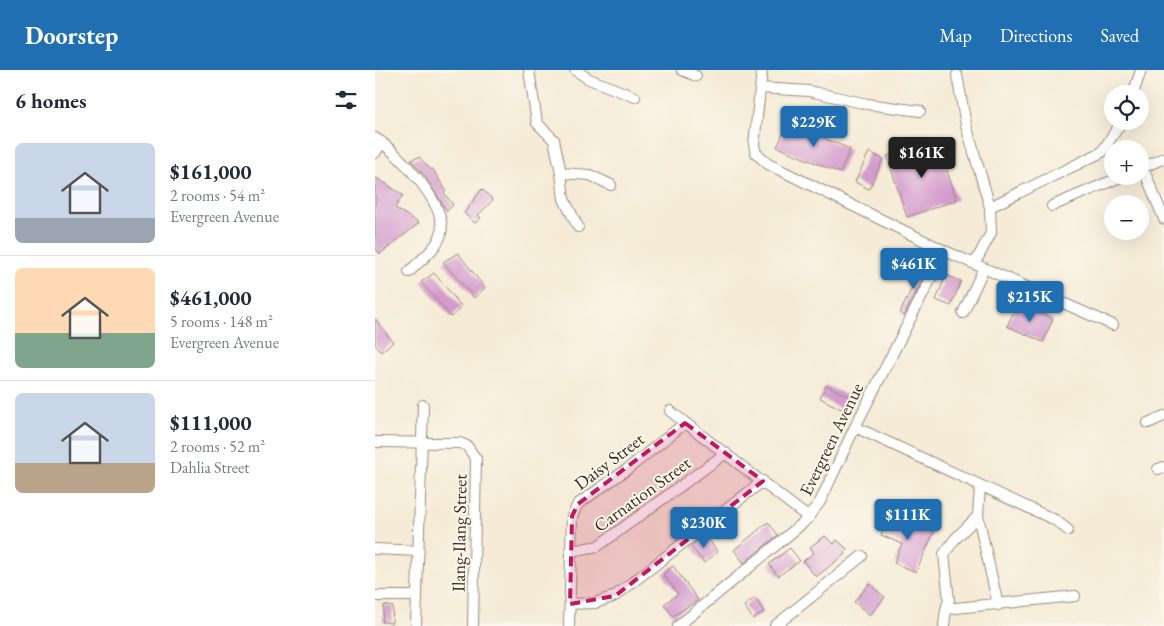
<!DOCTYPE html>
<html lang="en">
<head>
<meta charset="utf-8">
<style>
	:root { --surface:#fff; --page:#f2f2f3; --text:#1f2937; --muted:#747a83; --line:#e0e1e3; --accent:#1f6fb2 }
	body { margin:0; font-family:"EB Garamond",serif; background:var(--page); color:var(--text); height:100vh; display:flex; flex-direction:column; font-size:19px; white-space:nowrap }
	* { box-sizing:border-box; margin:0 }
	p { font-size:16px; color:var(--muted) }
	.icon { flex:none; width:28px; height:28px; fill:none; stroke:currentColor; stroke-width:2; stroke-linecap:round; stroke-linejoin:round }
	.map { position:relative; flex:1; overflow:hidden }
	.panel { display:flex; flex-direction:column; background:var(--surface); width:375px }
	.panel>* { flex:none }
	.fabs { position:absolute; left:729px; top:15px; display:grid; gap:10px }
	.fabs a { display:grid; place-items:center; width:45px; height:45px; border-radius:50%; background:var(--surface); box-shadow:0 5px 20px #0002; font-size:25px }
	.price { position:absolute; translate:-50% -42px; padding:0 11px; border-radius:5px; background:var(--accent); color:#fff; font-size:16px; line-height:32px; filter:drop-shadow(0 1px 2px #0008) }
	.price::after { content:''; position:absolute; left:50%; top:30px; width:15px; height:11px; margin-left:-8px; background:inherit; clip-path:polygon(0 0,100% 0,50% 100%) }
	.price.on { background:#222; color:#fff }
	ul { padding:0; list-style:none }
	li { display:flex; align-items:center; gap:15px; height:125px; padding:0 15px }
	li+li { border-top:1px solid var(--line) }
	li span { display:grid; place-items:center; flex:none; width:140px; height:100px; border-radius:8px; color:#555 }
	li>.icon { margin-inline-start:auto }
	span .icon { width:60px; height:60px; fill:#fffc; stroke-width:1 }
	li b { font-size:21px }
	h2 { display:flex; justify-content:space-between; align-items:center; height:60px; padding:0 15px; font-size:21px }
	header { display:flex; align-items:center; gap:30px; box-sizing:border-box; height:70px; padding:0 25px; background:var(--accent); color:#fff }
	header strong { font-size:24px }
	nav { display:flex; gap:28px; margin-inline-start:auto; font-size:18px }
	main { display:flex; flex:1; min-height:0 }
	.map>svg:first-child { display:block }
	.building { fill:#d49bce }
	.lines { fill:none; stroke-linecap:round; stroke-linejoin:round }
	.minor-casing { stroke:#988a7a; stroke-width:12 }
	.minor { stroke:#fff; stroke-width:10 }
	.marked { fill:#c2185b; fill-opacity:0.2; stroke:#c2185b; stroke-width:4; stroke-dasharray:10 6; stroke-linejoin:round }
	.labels { text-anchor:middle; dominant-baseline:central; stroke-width:4; stroke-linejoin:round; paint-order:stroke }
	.street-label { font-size:18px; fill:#3b2a1e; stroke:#fbf7ec }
</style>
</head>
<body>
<header>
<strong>Doorstep</strong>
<nav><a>Map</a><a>Directions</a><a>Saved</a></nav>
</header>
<main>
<section class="panel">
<h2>6 homes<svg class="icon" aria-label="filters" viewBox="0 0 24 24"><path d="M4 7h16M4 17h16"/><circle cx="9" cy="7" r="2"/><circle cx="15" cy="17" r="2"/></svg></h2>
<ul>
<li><span style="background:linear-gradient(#c9d6e8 75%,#9aa5b1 0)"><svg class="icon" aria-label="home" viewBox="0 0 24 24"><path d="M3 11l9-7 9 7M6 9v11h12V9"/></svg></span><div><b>$161,000</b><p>2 rooms · 54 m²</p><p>Evergreen Avenue</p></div></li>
<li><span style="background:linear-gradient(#ffd9b3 65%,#7fa58c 0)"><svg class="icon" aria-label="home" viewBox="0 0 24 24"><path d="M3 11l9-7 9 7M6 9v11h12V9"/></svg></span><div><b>$461,000</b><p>5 rooms · 148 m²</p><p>Evergreen Avenue</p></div></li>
<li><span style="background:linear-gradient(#c9d6e8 70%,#b9a48a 0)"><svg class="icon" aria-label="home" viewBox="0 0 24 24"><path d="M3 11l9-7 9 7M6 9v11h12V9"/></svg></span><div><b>$111,000</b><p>2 rooms · 52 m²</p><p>Dahlia Street</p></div></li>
</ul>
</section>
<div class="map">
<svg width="789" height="556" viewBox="0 0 789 556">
	<rect width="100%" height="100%" fill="#fbf7ec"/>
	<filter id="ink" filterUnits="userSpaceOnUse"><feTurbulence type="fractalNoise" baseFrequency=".02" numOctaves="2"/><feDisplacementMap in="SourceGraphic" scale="10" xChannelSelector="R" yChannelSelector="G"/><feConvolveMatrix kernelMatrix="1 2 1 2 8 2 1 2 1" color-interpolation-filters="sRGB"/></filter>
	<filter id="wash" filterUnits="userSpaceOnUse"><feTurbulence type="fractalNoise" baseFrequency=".0096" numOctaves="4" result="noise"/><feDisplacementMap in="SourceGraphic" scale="20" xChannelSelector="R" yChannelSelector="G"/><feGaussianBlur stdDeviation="1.12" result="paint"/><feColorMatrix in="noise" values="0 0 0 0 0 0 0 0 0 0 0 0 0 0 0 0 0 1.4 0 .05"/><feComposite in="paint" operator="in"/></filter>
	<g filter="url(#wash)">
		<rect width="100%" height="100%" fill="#f5ebd6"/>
		<g id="blocks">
			<path class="building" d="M413,53L475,79L465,103L402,77Z
				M562,71L582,130L532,147L512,86Z
				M494,82L508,89L494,119L480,112Z
				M44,87L56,100L57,98L71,121L69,123L78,135L72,141L50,106L36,90Z
				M0,107L28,125L20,138L44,153L5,184L0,178Z
				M107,119L118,130L103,145L106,148L100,153L89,143Z
				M83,183L110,218L99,228L68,192Z
				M547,197L553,199L529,246L525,243Z
				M59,203L87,237L76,247L46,212Z
				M571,205L586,211L576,236L561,230Z
				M643,233L678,249L668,272L632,256Z
				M0,249L18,272L6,282L0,274Z
				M451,315L479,329L472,342L445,328Z
				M516,443L559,462L541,502L519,493L527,474L506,465Z
				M393,452L403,465L369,493L359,480Z
				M330,465L343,482L329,493L316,476Z
				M450,466L459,474L462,470L472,479L469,482L470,484L441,507L428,491L439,483L435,477Z
				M415,478L425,491L403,506L394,494Z
				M298,496L323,530L298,546L289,534L303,524L288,504Z
				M494,514L510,527L495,545L479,532Z
				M380,528L389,542L378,549L369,536Z
				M9,535L18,537L17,553L7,552Z"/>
		</g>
	</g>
	<g filter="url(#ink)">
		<use href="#blocks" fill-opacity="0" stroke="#988a7a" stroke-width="1"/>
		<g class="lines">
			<g class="minor-casing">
				<path id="minor" d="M154,0L162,53L179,70L186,103L189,129L203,157
					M200,0L214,9L260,27
					M307,0L321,6
					M387,0L379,75L381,83L393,94L570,181L738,255
					M582,5L591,55L615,137L616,163L600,193
					M385,18L434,21L492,34L545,41
					M758,24L766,0
					M0,68C23,82 73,135 66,164C62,179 44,191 34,202
					M0,83L7,72
					M768,98L789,149
					M765,99L789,88
					M186,103L215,105L236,115
					M677,136L748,106
					M615,137L727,82L747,51
					M588,243L609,198
					M295,341L434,448
					M773,353L789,346
					M480,357L680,450L693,460
					M0,372L85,373L92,376L101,389L98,556
					M783,399L789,397
					M605,416L603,446L580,469L569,484L574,530L571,539L700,526
					M603,446L623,535
					M0,479L44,481
					M196,481L223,476L351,383
					M0,526H42
					M195,534L220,533L240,526L388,411
					M41,556L48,335
					M194,556L197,446L203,434L254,398L310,353
					M303,556L428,453L445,432L480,357L570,181
					M400,556L487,486
					M569,556L571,539"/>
			</g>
			<use href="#minor" class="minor"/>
		</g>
	</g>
	<path class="marked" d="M310,353L388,411L240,526L195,534L197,446L203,434Z"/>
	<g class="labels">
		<g class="street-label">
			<text transform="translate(456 369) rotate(-64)">Evergreen Avenue</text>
			<text transform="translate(234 391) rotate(-37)">Daisy Street</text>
			<text transform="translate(267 424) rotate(-36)">Carnation Street</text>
			<text transform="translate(84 463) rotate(-89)">Ilang-Ilang Street</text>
		</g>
	</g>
</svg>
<div class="fabs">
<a><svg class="icon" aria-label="locate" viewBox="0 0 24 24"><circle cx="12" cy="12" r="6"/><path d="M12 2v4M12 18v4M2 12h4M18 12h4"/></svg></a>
<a>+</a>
<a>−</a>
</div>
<b class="price" style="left:439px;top:78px">$229K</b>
<b class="price on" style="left:547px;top:109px">$161K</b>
<b class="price" style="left:539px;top:220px">$461K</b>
<b class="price" style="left:655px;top:253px">$215K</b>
<b class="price" style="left:533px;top:471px">$111K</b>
<b class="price" style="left:329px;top:479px">$230K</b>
</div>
</main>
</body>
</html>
